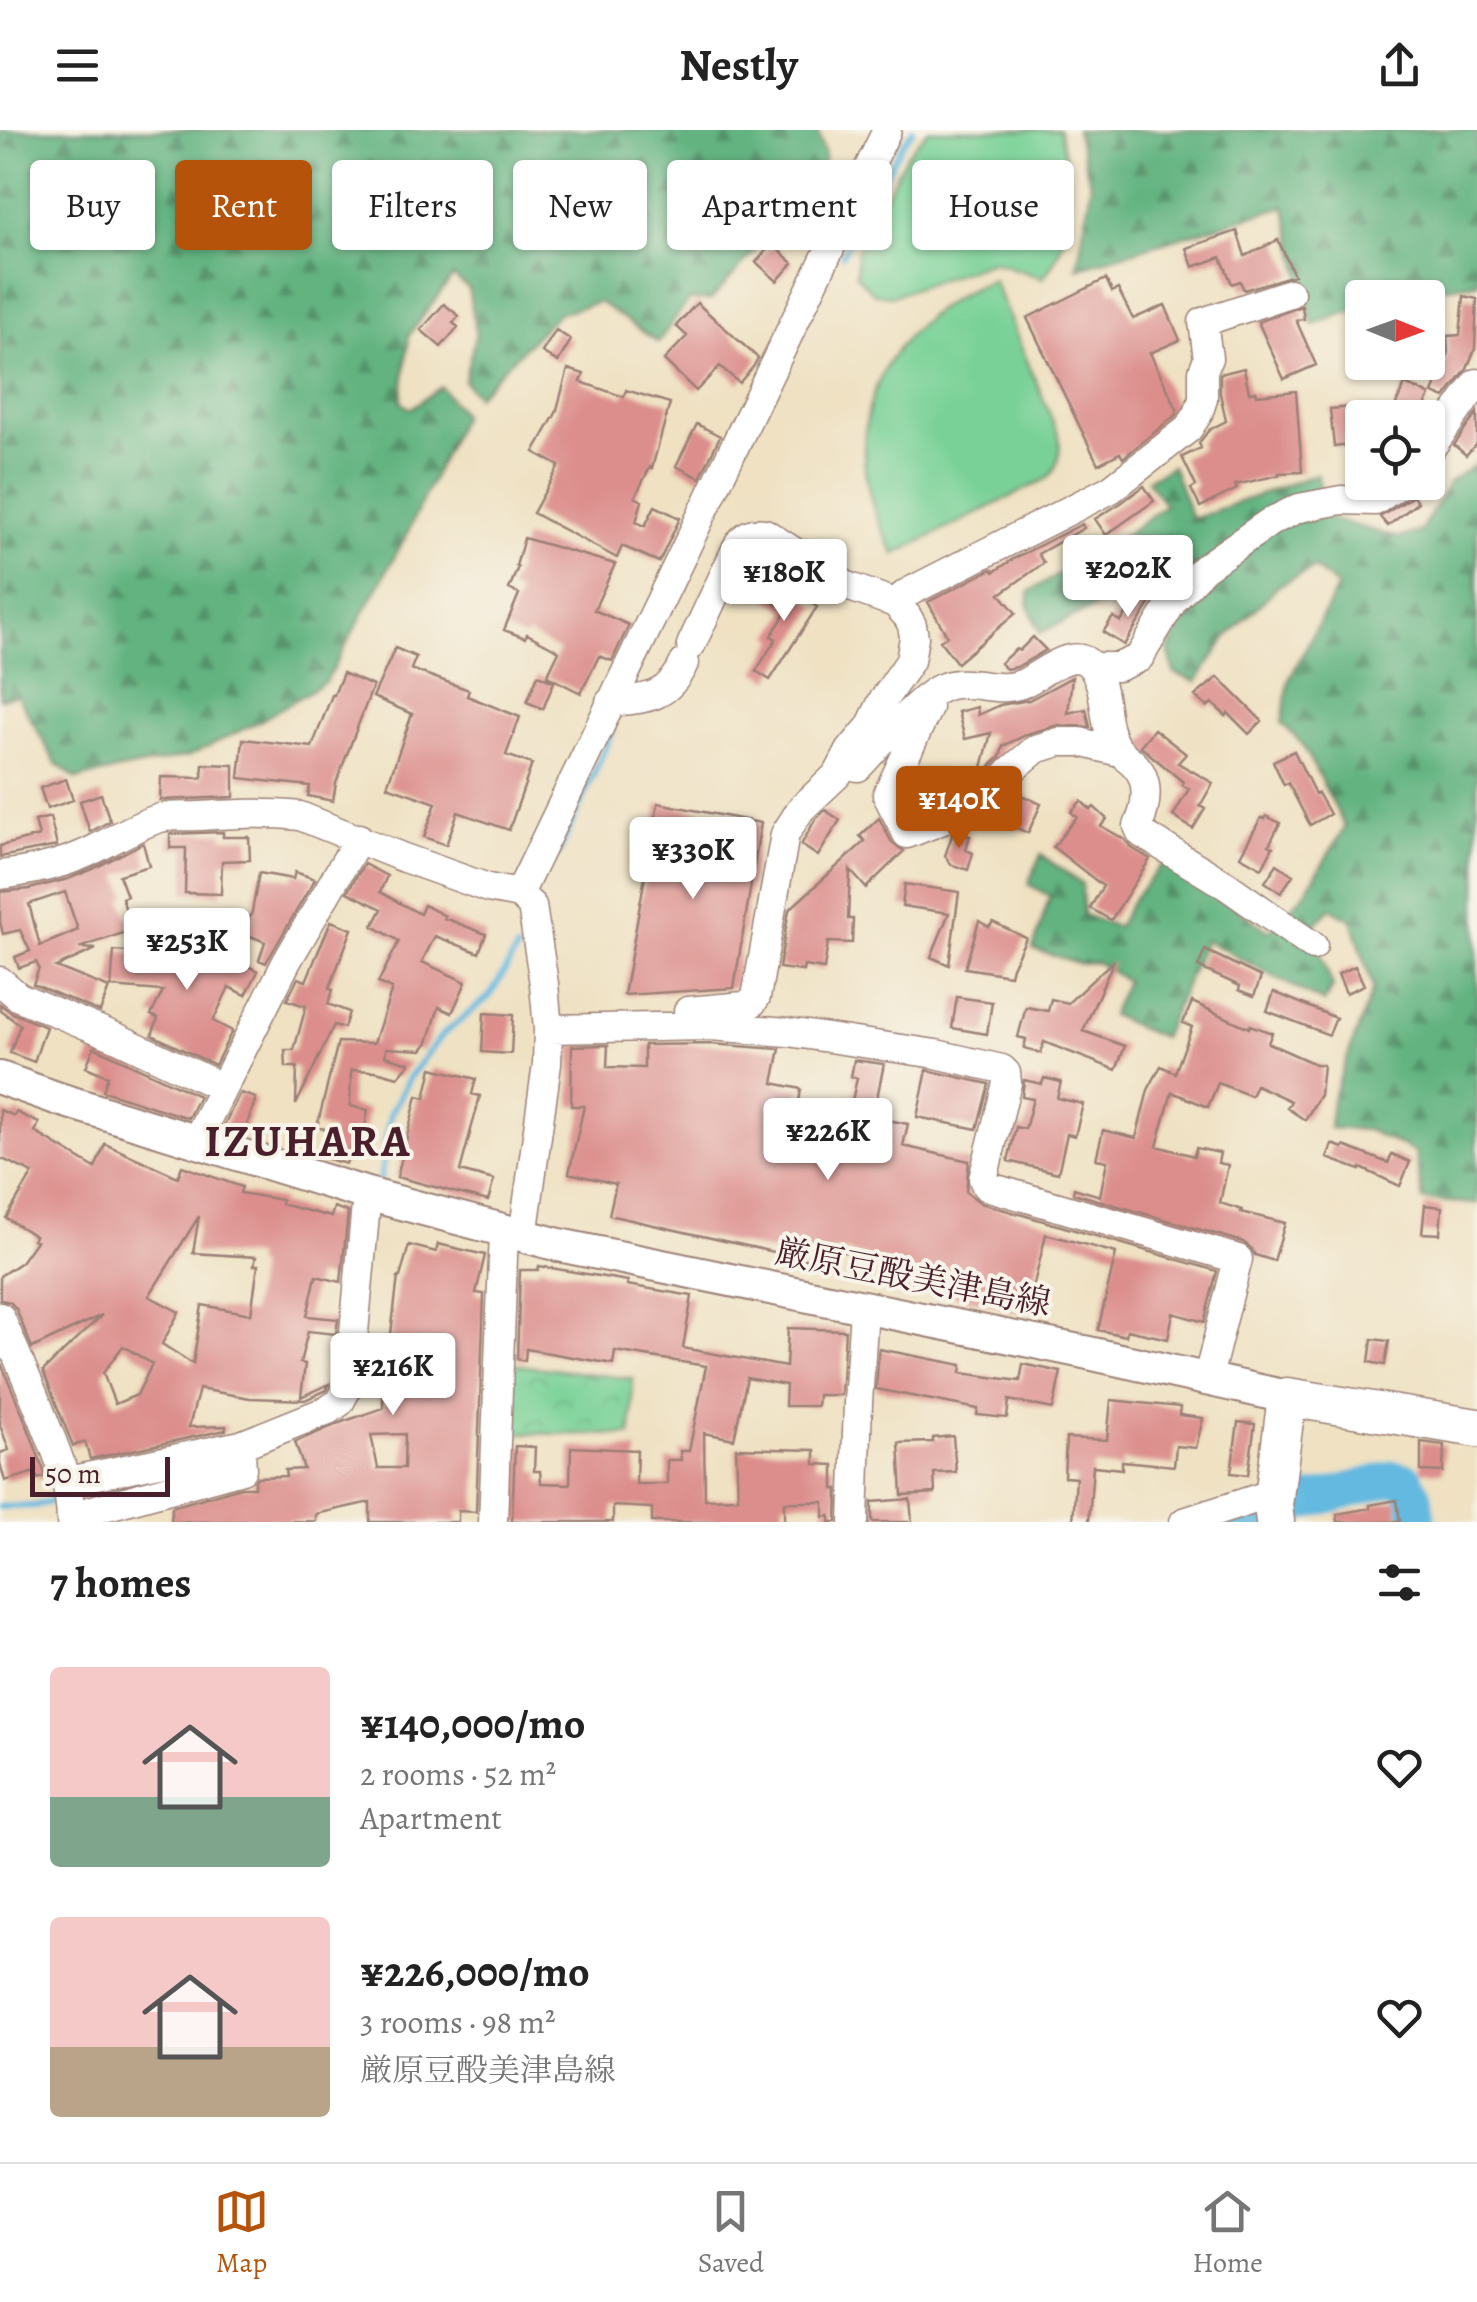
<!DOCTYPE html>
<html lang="en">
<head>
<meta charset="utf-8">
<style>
	:root { --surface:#fff; --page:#f2f2f2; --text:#222; --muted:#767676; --line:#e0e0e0; --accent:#b45309 }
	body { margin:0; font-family:Alegreya,"Noto Serif JP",serif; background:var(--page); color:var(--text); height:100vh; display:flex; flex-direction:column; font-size:38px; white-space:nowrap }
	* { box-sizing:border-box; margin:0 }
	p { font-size:32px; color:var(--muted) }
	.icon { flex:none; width:55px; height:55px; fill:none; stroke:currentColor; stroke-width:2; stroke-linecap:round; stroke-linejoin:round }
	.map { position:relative; height:1392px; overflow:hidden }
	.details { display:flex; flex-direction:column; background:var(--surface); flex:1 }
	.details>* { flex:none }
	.guide { position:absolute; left:30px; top:30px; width:1418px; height:90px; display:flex; gap:20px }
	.needle { width:65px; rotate:91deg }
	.buttons { position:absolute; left:1345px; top:150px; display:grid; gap:20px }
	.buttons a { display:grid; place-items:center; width:100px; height:100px; border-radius:10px; background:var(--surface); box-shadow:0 2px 8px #0004; font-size:50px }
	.scale { position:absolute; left:30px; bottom:25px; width:140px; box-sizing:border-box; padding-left:10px; border:5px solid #4a1f2b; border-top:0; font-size:28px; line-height:35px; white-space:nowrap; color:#4a1f2b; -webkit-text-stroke:8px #f7f3e8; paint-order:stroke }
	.price { position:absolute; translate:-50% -85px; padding:0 22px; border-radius:10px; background:#fff; color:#222; font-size:32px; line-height:65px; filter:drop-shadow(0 2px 5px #0008) }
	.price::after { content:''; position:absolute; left:50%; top:60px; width:30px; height:22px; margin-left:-15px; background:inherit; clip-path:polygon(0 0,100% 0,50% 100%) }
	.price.current { background:var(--accent); color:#fff }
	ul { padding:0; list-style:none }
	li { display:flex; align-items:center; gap:30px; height:250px; padding:0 50px }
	li span { display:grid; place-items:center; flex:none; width:280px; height:200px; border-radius:10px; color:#555 }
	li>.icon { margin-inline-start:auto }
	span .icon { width:120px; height:120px; fill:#fffc; stroke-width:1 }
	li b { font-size:42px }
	h2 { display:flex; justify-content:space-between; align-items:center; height:120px; padding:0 50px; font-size:42px }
	.pill { padding:0 35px; border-radius:10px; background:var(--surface); box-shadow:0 2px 8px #0004; font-size:35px; line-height:90px }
	.pill.current { background:var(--accent); color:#fff }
	header { display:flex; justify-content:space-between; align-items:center; height:130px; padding:0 50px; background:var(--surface); font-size:45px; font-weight:700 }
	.dock { display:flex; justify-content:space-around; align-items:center; height:140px; border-top:2px solid var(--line); background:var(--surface); font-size:28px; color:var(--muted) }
	.dock a { display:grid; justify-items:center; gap:5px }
	.dock .current { color:var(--accent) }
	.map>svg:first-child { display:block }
	.green { fill:#79d197; stroke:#627861; stroke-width:2.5 }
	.forest { fill:url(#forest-firs); stroke:#566956; stroke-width:2.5 }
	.park { fill:url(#park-crowns); stroke:#627861; stroke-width:2.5 }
	.water { fill:url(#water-ripples); stroke:#566c86; stroke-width:2.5 }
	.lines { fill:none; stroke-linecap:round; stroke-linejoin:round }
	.stream { stroke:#63b9e0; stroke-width:6 }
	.river { stroke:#63b9e0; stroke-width:35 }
	.building { fill:#dc8e8c; fill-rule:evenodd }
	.minor-casing { stroke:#9c8076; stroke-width:31 }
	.major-casing { stroke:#9c8076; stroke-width:36 }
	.highway-casing { stroke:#9c8076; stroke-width:41 }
	.minor { stroke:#fff; stroke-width:28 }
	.major { stroke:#fff; stroke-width:32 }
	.highway { stroke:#fff; stroke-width:38 }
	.labels { text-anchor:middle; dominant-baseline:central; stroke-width:8; stroke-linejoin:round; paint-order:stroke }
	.street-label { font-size:35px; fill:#4a1f2b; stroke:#f7f3e8 }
	.district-label { font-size:45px; font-weight:bold; letter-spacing:2.5px; fill:#4a1f2b; stroke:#f7f3e8 }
</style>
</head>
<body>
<header><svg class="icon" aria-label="menu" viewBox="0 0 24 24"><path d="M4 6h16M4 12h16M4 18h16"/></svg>Nestly<svg class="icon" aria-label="share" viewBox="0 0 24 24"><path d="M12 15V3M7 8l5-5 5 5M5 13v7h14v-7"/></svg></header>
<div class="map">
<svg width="1477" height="1392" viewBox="0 0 1477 1392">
	<defs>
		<pattern id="forest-firs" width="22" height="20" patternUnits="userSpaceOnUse" patternTransform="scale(2.5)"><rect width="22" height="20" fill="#62b380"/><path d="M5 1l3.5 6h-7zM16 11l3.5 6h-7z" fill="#539169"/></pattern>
		<pattern id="park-crowns" width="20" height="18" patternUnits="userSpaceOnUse" patternTransform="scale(2.5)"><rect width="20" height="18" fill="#79d197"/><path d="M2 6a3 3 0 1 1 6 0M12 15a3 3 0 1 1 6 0" fill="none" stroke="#6ab382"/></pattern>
		<pattern id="water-ripples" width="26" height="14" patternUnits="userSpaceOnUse" patternTransform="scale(2.5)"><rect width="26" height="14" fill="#63b9e0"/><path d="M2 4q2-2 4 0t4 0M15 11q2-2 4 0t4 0" fill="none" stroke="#5496b6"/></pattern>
	</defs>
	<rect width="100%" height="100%" fill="#f7f3e8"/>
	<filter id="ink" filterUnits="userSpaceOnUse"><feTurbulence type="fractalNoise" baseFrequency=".01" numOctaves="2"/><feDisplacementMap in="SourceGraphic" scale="20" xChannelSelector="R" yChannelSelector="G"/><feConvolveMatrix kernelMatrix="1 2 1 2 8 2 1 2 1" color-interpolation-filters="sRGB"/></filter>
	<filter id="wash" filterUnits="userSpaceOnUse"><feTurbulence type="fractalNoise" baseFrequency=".0048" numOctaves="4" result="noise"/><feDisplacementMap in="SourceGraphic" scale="40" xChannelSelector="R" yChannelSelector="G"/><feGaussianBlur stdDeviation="2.25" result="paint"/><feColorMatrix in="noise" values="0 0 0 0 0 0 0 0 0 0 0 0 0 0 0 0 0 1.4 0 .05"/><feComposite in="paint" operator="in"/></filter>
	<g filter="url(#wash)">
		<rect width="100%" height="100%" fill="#efe1c2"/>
		<path class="green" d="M928,0H1059C1072,52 1078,103 1043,148L992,131L892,166L874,164L856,145L857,120L907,24Z
			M993,150L1059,306C1061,323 1059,338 1046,349L895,424C828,314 874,194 993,150Z"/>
		<path class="forest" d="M0,0H817L825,24L821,47L711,170H689L658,212L599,172L558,183L476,266L464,251L476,204L468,158L453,146L409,205L401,272L410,279L441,257L462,285L406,406L326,551L260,591L189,626L76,649L56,633L17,565L0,569Z
			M1076,0H1477V153L1401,163L1390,167L1362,168V177L1313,195L1285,76L1077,138L1091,56Z
			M1477,333V1074L1423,1070L1415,1022L1367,1000L1329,998L1332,969L1373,859L1352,790L1330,778L1311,800L1333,857L1324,873L1205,810L1162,908L1111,885L1126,851L1096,832L1081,834L1033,819L1050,766L1028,754L1041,725L1082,754L1083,785L1117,797L1132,770L1166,730L1269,801L1305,763L1345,697L1303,615L1282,593L1289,550L1338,457L1315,438L1279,455L1227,507L1197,552L1174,543L1168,519L1189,485L1163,444L1040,503L1028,474L1030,461L1116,412L1165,375L1147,350L1172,336L1192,389L1317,344L1328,388L1399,408L1421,401L1449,352Z"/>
		<path class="park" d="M503,1233L633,1249L631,1305L502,1303Z"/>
		<path class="water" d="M987,42L1000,52L1001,57L994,56L989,59L988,66L996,68L999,62L1009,64L1006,76C971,92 968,86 947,59L938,58L932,69L930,99L927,91L914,83L923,60L933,50L953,52L966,63C977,60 980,53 978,43Z"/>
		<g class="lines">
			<path class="stream" d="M842,125L901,16L913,0
				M558,725L613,600
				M379,1057L390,985L410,946L441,906L490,866L517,820
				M75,1367L170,1345
				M0,1377L34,1376L62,1369"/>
			<path class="river" d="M1245,1392L1270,1382L1393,1348L1406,1350L1415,1367L1419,1392"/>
		</g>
		<g id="blocks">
			<path class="building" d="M832,34L847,42L830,78L814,69Z
				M1237,101L1245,126L1278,110L1294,145L1244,160L1240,151L1232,154L1221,127L1193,137L1186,118Z
				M772,114L793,133L777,151L756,132Z
				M1106,149L1112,162L1118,159L1133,189L1165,175L1180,210L1150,223L1177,279V284L1123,328L1120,323L1098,334L1027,188Z
				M1464,166L1477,169L1475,219L1467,239L1445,268L1433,263L1448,224L1447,206L1460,205Z
				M697,173L758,228L753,237L739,253L720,236L696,261L664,230L687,206L676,196Z
				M444,174L459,186L453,193L458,197L441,217L421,200Z
				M1302,176L1304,189L1296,190L1316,235L1284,249L1258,192Z
				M556,200L571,210L558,232L542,222Z
				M1244,238L1249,262L1256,261L1257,265L1296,261L1302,342L1279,343V345L1235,355L1237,359L1200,377L1191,359L1196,356L1182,327L1201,318L1199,313L1209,300L1226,291L1220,263V244Z
				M568,239L584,244L581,252L624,267L626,260L670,273L652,338L650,337L635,367L642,371L636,392L645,396L655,376L680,388L659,432L622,416L617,428L533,383L559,336L534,322L556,283Z
				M1405,254L1430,265L1420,288H1390Z
				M1353,277L1356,314L1334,317L1330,279Z
				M1477,283V313L1466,325L1454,315Z
				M697,294L720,306L700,348L676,336Z
				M1144,356L1154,371L1106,405L1095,389L1121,373Z
				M1413,366L1418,372L1388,396L1380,387Z
				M1082,394L1084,398L1038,424L1044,433L1000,464L1016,483L957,533L940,511L947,506L928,472L992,439L994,442L1013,429Z
				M524,408L615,434L594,480L629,495L612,531L599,526L581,563L547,546L559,521L527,504L525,508L504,500L519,464L509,459L518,437L516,436Z
				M770,446L817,477L770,550L756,541L776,509L771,506L787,481L759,463Z
				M1139,463L1152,471L1124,515L1103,502L1113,487L1121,492Z
				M1033,507L1046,520L1017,537L1006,539L1000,533L1016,519L1019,521Z
				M395,518L416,527L411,539L469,560L467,566L520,587L506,625L532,634L509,700L458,682L446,715L424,707L436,673L387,656L412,584L373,567Z
				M343,543L373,556L336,653L333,671L308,666L310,656L239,648L243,609L312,617L332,565H334Z
				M538,545L554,552L543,579L527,572Z
				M1072,547L1068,583L1086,579L1090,597L1058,595L1030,603L1003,616L1000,627L980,645L991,603L965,609L958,582L977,577L978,585L1000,575L1029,570Z
				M1218,547L1262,591L1249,604L1228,583L1226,586L1212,573L1207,577L1195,566Z
				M1154,599L1186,624L1178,633L1213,653L1200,676L1205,679L1193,699L1173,686L1189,659L1182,655L1183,652L1140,616Z
				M1294,621L1315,664L1318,663L1330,684L1310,695L1288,653L1284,655L1273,631Z
				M203,634L234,635V667L160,670L161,647L202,648Z
				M66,649L73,670L47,679L40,658Z
				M920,653L935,674L916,682L907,664Z
				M1015,662L1041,674L1028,703L1012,696L1016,688L1002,681Z
				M101,664L110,691L90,702L80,671Z
				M1081,671L1091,680L1094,677L1107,689L1101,696L1124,709L1132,718L1150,729L1111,790L1090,778L1103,756L1053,717L1077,687L1071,682Z
				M658,673L761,693L734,858L624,865Z
				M825,680L840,690L818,726L801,715L815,690Z
				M1266,686L1280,693L1269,715L1273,717L1262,738L1240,726L1261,688L1265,689Z
				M50,687L57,716L0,727V716L39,706L35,691Z
				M879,688L892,713L904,721L866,758L850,740L848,789H853L852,813L828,812L824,839L804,836L803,841L779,838L789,780L865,711L860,706Z
				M223,702V707H249L250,730L222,731L221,764L185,763L186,718H170V704Z
				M958,703L970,706L966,720L973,723L968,740L952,735L945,726L952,705Z
				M143,713L149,736L119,745L127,766L122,768L132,800L79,818L96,819L56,837L109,858L100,882L33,854L39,838L36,832L19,838L15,827L30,821L20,800L3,804L0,792V762L29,759L68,749L93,739ZM65,762L78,800L40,816L29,774Z
				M364,734L387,746L380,762L420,784L424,775L445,786L444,788L486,804L479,823L435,806L422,832L466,852L452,883L439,877L428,912L422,920L386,918L385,926L410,933L398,947L376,941L351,940L350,976L368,980L363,1007L355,1005L346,1034L324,1028L332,1001L317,997L338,912L374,913L392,859L378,853L399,811L373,796L382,779L347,762Z
				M1277,734L1293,745L1281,763L1265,752Z
				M295,742L315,749L266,833L259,830L265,812L243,803L252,782L259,743L293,749Z
				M905,754L959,762L949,835L931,827L949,783L902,776Z
				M331,791L352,799L329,859L333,860L328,874L349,882L344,898L334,895L296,975L297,937H286L285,920H294L306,876L287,870L298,848L306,851Z
				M979,791L989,797L993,792L1026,808L1012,837L1010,845L965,838Z
				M198,802L224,808L221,823L258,841L246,865L229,857L213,891L232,901L215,935L152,905L158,888L151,885L163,861L111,857L114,821L152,824L191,835Z
				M1205,820L1261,847L1254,866L1239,860L1240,856L1198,837Z
				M1114,830L1083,901L1125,916L1116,940L1044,912L1041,923L1024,918L1026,909L1018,907L1026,877L1048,881L1051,869L1068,873Z
				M1355,836L1364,855L1346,863L1338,844Z
				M1274,862L1336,888L1329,905L1267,881Z
				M957,867L992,872L987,904L952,898Z
				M1192,872L1249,898L1250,895L1272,903L1268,913L1315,934L1323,935L1320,965L1305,990L1287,978L1291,971L1256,955L1251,966L1218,953L1208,977L1172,962L1157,1016L1194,1026L1196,1018L1220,1023L1218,1033L1228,1035L1220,1073L1242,1080L1241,1082L1285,1093L1274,1131L1255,1125L1251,1118L1243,1112L1073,1063L1074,1058L1100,1066L1107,1031L1096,1029L1103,1000L1136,1008L1148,960L1161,936L1175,943L1192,897L1183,893Z
				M0,874L12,883L46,897L34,932L10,923L20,895L0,880Z
				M484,883L513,885L511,924L482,922Z
				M710,914L780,919L773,953L801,959L799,972L849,985L857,948L851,947L854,930L884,934L873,987L908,994L903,1016L969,1031L966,1062L981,1073L1217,1141L1204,1192L1173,1183L1168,1209L1127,1200L1126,1206L1098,1200L1116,1123L1046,1104L1027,1184L998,1177L999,1175L951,1166L952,1162L899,1150L902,1135L835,1120L831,1135L609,1085L616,1054L569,1043L584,976H571L572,916L608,915L607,937L644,938V915Z
				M94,917L199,966L188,988L103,961L108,946L86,937Z
				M432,938L476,949L472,964L480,966L460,1041L494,1050L488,1071L397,1047L417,966L425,968Z
				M927,940L989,954L977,999L917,987Z
				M1044,948L1061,952L1057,968L1083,974L1075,1006L1067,1004L1058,1043L1008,1031L1016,997L1025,999L1033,969L1022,967L1024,950L1042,954Z
				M240,963L256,968L244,1004L223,997Z
				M0,980L14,986L16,982L39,993L35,1002L95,1038L105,1014L178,1047L182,1036L242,1057L240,1063L282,1070L281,1074L331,1087L334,1077L348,1082L341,1152L316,1146L307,1186L338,1189L336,1204L308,1201L300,1233L305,1234L301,1267L329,1254L327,1260L305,1270L250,1268L199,1259L189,1297L226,1296V1300L90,1329L85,1312L73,1316L43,1241L102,1185L32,1218L16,1179L10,1172L0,1170V1146L21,1132L36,1111L33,1110L35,1106L6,1088L33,1043L0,1028ZM199,1086L193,1123L256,1127L254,1135H258L251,1184L202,1175L193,1234L162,1214L179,1182L149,1166ZM123,1216L152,1234L137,1265L115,1274L103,1243Z
				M1332,1014L1343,1018L1344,1016L1388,1033L1392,1024L1410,1032L1400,1056L1361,1038L1360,1040L1327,1028Z
				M1425,1075L1442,1077L1440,1104L1422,1103Z
				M438,1114L485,1125L476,1163L484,1164L476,1382L458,1381V1392H370V1372L316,1384V1391L171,1392L172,1377L241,1357H254V1352L257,1347L286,1346L285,1340L304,1339L295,1312L342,1292L383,1278L384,1220H389L398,1147H400L409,1115L436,1122ZM405,1304L404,1338H378L371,1305Z
				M539,1136L628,1151L627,1155L692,1166L683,1218L786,1237L788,1198L845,1200L841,1265H818L817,1276H785L786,1255L747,1248L734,1309L704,1303L705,1369L738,1368L736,1318L815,1320V1334L834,1335V1359H838L837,1392H830V1386L824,1387V1372H784V1392H652V1378L613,1376V1392H512L515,1316L535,1317L534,1341H540L541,1353L570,1354L571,1317L637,1320L636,1354H667V1330H681L680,1321H689L706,1236L615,1221L613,1234L526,1219L525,1231L517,1229L520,1140H538Z
				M1372,1209L1389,1211L1385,1235L1369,1232Z
				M879,1219L962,1235L961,1243L1020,1251L1023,1234L1061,1242L1053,1279L1009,1270L1007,1288L977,1285L978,1279L876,1259Z
				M0,1231L27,1295L46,1346L38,1349L35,1342L5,1351L0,1333V1323L9,1320L0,1295Z
				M1111,1270L1180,1277L1179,1285L1203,1288L1196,1318L1176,1316L1174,1336L1122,1331V1339L1093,1336L1089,1392H1073L1076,1348L1064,1347L1066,1308L1107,1310Z
				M1238,1292L1255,1294L1248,1345L1231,1343Z
				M953,1306L956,1342L934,1343L935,1363L902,1365L899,1313L933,1312V1308Z
				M1421,1312L1444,1315L1443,1342L1421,1341Z
				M910,1369L912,1392H872V1372Z
				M1397,1370L1400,1392H1338L1337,1384L1371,1378L1370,1375Z"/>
		</g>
	</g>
	<g filter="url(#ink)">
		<use href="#blocks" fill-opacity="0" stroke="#9c8076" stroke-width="2.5"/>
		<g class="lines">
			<g class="minor-casing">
				<path id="minor" d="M1428,322L1477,253
					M895,473L907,463L1111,359L1188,299L1198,284L1203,269V241L1208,228L1203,192L1290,163
					M1092,537H1118L1139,528L1173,471L1204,438L1270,392L1299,378L1341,370L1375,371L1402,352
					M610,572C645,569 668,569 684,533
					M928,578L887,665L907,704L978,676L1010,641L1036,619L1059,612H1080L1119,622
					M858,637C878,616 917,569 941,558C968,546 997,565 1024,553C1040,546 1074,513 1092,537C1109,560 1101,594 1116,617C1121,624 1127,627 1133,633C1151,649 1147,676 1138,696L1141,703L1227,756L1313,816
					M0,745C34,741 67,734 97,718C118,707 137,695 160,688C173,685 186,687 199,686C233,684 266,682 300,686L404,728L488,758L519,764L532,776L544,854L548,899L547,934L523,1106
					M519,764L887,0
					M0,851L19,867L118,908L217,955
					M688,881L744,876L752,873L756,867L785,704L801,679L838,644L850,621L870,597L883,570L910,531L914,507L912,495L907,486L895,473L847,456L765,403C752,401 747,404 739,413L691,515
					M548,899L710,896L788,902L936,924L1002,939L1006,943L1007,953L983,1049L986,1056L1238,1129L1207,1251
					M196,1011L287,831L359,708
					M0,1187C15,1221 29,1254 43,1288C58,1327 70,1349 71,1392
					M68,1351L241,1315L328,1280L340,1272L349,1255L367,1064
					M71,1386L242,1339L241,1321
					M493,1392L504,1101
					M854,1392L858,1273L864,1178
					M1184,1392L1274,1363"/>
			</g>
			<g class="major-casing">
				<path id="major" d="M0,948L59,969L367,1064L559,1115L1084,1222L1287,1267"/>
			</g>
			<g class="highway-casing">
				<path id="highway" d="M1275,1392L1273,1375L1287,1267L1477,1298"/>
			</g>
			<use href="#minor" class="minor"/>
			<use href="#major" class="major"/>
			<use href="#highway" class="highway"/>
		</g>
	</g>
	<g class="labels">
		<g class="street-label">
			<text transform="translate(913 1147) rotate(11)">厳原豆酘美津島線</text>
		</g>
		<g class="district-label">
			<text x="308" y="1011">IZUHARA</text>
		</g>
	</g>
</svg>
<div class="buttons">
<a><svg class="needle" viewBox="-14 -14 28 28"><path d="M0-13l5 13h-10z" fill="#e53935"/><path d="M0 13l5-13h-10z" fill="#767676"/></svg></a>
<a><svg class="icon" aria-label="locate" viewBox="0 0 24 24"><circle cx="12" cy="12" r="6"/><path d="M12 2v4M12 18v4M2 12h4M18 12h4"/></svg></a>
</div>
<div class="scale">50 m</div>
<b class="price" style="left:1128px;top:490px">¥202K</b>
<b class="price" style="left:784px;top:494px">¥180K</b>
<b class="price current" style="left:959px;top:721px">¥140K</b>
<b class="price" style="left:693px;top:772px">¥330K</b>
<b class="price" style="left:187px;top:863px">¥253K</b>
<b class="price" style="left:828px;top:1053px">¥226K</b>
<b class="price" style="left:393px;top:1288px">¥216K</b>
<div class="guide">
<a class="pill">Buy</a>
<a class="pill current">Rent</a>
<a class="pill">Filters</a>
<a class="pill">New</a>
<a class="pill">Apartment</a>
<a class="pill">House</a>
</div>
</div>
<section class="details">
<h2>7 homes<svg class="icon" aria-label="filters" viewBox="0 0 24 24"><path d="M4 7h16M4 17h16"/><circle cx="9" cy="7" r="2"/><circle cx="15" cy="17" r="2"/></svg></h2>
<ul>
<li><span style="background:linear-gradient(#f6c9c9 65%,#7fa58c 0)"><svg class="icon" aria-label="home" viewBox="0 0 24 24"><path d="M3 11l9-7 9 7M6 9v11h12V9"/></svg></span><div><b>¥140,000/mo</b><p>2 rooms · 52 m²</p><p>Apartment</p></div><svg class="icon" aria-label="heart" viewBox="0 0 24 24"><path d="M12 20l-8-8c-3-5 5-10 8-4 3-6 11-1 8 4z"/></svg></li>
<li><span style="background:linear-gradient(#f6c9c9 65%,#b9a48a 0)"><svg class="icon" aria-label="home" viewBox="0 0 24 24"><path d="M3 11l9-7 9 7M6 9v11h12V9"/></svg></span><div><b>¥226,000/mo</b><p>3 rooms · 98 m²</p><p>厳原豆酘美津島線</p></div><svg class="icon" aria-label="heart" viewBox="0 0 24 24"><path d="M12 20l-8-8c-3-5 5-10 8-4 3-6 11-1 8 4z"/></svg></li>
</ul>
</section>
<nav class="dock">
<a class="current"><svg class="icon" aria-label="map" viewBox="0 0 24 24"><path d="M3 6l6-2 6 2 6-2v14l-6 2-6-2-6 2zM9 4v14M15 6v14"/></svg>Map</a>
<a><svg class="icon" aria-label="saved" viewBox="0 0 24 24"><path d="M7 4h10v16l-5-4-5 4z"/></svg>Saved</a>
<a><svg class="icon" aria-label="home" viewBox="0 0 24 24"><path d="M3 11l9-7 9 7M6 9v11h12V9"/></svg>Home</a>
</nav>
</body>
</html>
